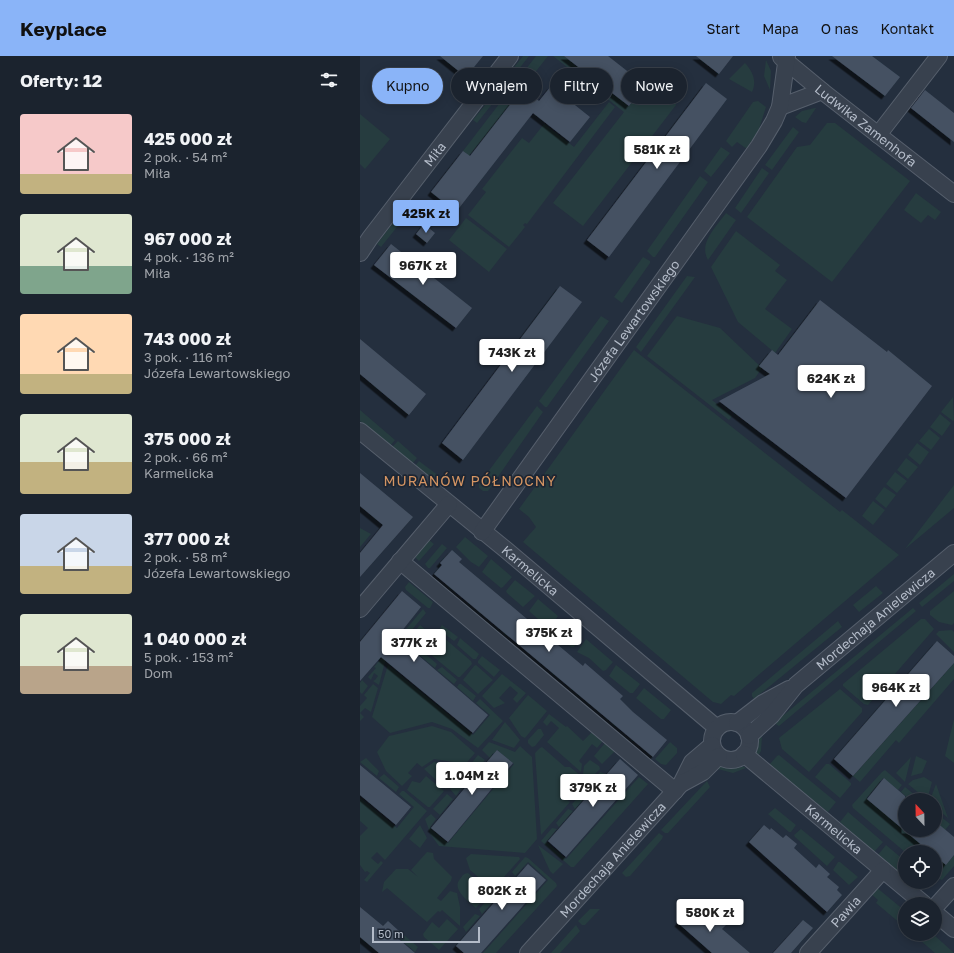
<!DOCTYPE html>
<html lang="pl">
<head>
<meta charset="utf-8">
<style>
	:root { --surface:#1b232e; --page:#282f3a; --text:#f1f3f6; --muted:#a0a4aa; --line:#39404a; --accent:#8ab4f8 }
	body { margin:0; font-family:"Golos Text",sans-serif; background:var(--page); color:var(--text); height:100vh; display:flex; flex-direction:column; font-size:15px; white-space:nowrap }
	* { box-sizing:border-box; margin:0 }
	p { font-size:13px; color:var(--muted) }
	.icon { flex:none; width:22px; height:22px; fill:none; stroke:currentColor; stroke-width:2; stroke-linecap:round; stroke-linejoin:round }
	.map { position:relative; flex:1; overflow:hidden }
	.panel { display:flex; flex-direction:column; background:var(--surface); width:360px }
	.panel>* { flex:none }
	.banner { position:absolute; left:12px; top:12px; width:380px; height:36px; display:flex; gap:8px }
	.needle { width:26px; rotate:338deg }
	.controls { position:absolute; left:538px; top:737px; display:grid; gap:8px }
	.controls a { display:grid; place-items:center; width:44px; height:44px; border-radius:50%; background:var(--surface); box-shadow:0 2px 10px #0003,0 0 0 1px var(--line); font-size:20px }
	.scale { position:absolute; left:12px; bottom:10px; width:108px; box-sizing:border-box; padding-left:4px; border:2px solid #b4bcc9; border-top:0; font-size:11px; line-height:14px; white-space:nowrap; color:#b4bcc9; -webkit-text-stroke:3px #1d2633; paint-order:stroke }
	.price { position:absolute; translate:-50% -34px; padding:0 9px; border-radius:4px; background:#fff; color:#222; font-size:13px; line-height:26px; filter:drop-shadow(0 1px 2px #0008) }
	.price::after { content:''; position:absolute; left:50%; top:24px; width:12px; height:9px; margin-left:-6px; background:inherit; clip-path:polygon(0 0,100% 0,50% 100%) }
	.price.on { background:var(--accent); color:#111 }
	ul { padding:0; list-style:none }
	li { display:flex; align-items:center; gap:12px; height:100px; padding:0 20px }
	li span { display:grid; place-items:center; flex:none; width:112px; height:80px; border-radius:4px; color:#555 }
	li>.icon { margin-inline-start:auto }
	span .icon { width:48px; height:48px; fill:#fffc; stroke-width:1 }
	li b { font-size:17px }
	h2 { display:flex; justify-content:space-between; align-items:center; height:48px; padding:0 20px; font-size:17px }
	.tag { padding:0 14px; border-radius:18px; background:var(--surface); box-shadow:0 2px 10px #0003,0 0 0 1px var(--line); font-size:14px; line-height:36px }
	.tag.on { background:var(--accent); color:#111 }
	header { display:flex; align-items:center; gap:24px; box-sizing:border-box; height:56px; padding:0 20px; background:var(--accent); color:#111 }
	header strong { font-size:19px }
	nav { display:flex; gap:22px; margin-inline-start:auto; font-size:14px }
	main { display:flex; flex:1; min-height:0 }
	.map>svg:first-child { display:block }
	.green { fill:#263c3f }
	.building { fill:#455162; filter:url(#shadow) }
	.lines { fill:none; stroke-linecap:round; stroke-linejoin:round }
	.minor-casing { stroke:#565f6c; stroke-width:18 }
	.minor { stroke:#38414e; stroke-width:16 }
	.labels { text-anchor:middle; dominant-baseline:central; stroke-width:3.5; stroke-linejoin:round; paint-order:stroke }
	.street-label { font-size:13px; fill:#b4bcc9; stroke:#1d2633 }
	.neighbourhood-label { font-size:14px; letter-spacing:1px; fill:#d59563; stroke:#1d2633 }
</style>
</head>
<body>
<header>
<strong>Keyplace</strong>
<nav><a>Start</a><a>Mapa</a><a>O nas</a><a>Kontakt</a></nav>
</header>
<main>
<section class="panel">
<h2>Oferty: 12<svg class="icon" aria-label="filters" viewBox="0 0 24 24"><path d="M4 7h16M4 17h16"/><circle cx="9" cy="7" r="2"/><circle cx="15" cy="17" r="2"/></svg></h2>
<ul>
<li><span style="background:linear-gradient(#f6c9c9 75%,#c2b280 0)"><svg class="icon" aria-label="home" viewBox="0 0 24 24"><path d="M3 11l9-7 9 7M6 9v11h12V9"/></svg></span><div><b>425 000 zł</b><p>2 pok. · 54 m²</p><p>Miła</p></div></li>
<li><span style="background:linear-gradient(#dfe7d0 65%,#7fa58c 0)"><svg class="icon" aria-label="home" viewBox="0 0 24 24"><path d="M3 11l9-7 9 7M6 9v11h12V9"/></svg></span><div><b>967 000 zł</b><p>4 pok. · 136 m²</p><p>Miła</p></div></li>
<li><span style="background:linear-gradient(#ffd9b3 75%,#c2b280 0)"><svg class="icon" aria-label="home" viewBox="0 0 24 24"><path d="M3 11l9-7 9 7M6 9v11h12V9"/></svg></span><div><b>743 000 zł</b><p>3 pok. · 116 m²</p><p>Józefa Lewartowskiego</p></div></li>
<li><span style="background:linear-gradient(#dfe7d0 60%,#c2b280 0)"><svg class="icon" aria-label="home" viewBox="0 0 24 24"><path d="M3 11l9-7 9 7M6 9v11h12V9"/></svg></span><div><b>375 000 zł</b><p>2 pok. · 66 m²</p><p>Karmelicka</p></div></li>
<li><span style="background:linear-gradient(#c9d6e8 65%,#c2b280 0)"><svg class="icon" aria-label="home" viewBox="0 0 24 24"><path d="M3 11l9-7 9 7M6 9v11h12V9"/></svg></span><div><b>377 000 zł</b><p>2 pok. · 58 m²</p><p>Józefa Lewartowskiego</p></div></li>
<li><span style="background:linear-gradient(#dfe7d0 65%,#b9a48a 0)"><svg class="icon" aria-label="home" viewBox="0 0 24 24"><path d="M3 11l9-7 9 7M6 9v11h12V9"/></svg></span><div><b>1 040 000 zł</b><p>5 pok. · 153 m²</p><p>Dom</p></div></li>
</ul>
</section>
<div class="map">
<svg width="594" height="897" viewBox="0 0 594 897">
	<defs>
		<filter id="shadow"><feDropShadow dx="-3.5" dy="3.5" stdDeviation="0" flood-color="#0009"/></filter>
	</defs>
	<rect width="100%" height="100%" fill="#242f3e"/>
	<path class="green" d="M163,0H169L144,32L140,29Z
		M176,0H188L109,100L103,95Z
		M193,0H204L269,50L285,29L271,18L274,13L315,45L316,49L223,170L193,147L264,56Z
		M406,4L411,15L410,34L404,20Z
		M385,7C393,16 397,25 392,36L369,23Z
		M137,34L141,37L117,67L113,64Z
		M398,45L406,51L399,73L387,93L377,86L372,91L366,85L393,46Z
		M249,46L255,51L167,168L165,167L163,169L165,171L149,191L108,159L126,136L122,133L162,82L169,87L184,68L214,91Z
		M455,52H456L446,67L442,66L435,61L442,55Z
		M0,58L30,83L5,113L0,108Z
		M467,67H475L550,125L472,226L387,161L437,91L450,89Z
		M433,71L439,76L412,114L405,109Z
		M361,91L370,97L351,121L344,115Z
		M402,112L409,117L381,157L375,152Z
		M340,120L348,126L295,201H293L287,195Z
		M556,137L581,156L575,164L568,159L561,167L544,154Z
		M366,157L376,164L348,204C338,187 357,170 366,157Z
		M40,158L45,161L21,191L17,188Z
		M106,162L147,193L129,216L89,184Z
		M376,175L420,209L415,215L427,224L405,253L432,273L415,297L378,266L351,211Z
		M283,201L290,205V207L262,247L254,241Z
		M327,220L335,221L281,296L276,291Z
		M241,260L249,265L187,351H185L179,345Z
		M317,260L360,272L402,312L395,322L352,344L372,360L369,364L287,300Z
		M274,294L480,456L482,454L539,499L374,640L371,639L361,648L353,646L163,486L176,471L169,461L159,453Z
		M593,341L594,364L593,365L581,356Z
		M177,350L183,356L128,435H123L119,432V428Z
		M0,354L35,384L30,390L0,365Z
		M580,358L591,367L582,380L570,371Z
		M569,373L580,382L571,394L559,385Z
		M38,385L57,402L52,408L32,391Z
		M557,387L569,396L560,409L548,399Z
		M546,402L558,411L548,423L537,414Z
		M59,405L79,420L74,426L55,410Z
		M535,416L547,425L537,437L526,428Z
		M594,429V452L545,493Z
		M524,431L536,439L526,452L515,443Z
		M513,445L525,454L513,469L502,460Z
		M0,472L11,478L0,491Z
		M105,481L128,500L119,511L111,506L96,491Z
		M69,484L74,488L59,505L55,501Z
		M82,488L87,492L70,512H68L65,508Z
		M131,503L152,521L143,531L141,532L122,516Z
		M594,518V525L562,551L559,547Z
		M155,524L175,540L163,551L147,537L146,535Z
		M49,526L73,546L70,552H68L46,534L45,531Z
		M516,530L523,537L499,556L493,549Z
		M594,535V567L592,569L579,566L570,559V555Z
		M178,543L198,560L190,571H187L169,555Z
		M553,552L556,555L419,670L414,667Z
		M63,553L66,557L25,606L19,629L13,625L15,624L18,620L14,617L11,624L8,621L16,612L14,611Z
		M203,563L222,580L214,591H211L193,576Z
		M561,563H565L574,573L508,649L504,648L483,630V628Z
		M478,565L482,571L394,643L392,640V637Z
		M60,569L67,575V582L60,590L51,580Z
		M82,569L98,581L94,585L79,574Z
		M592,574L594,576V596L576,578L579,575Z
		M77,576L111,605L112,608L100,621H98L64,593Z
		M100,582L119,598L116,603H113L97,589Z
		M226,583L253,606L246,614L243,615L229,602L217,596Z
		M62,595L77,608L75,612L58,598Z
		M122,600L140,614L134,621L118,607V605Z
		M594,607V623L539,687L536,684L500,726L493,720Z
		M28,609L113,679L130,659L116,647L120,643L143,665L118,692L92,673L72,666L30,677L12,661Z
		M116,609L133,624L118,638L103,624L114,610Z
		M256,609L280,628L273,637H270L249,620Z
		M82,611L97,624L94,628L77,614Z
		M142,618L166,637L157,647L153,643L158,637L150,630L139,642L145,647L134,652L122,640Z
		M2,624L8,630L2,638L0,636V627Z
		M13,628L18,632L11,656L5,652L0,657L4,661L0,665V650L7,642L4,639Z
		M99,628H101L116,640L113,645L97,631Z
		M284,632L311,654L304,663H301L276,642Z
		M480,633L502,652V656L449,716L422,693L419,682Z
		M168,639L187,655L165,682L161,680L149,662Z
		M189,658L206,671L207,670L223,685L232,676L243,685L237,692L232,688L219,705L222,708L221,716L187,686L199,672L191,665L187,670L183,666Z
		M594,663V707L585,700Z
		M145,666L160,684L154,692L132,684Z
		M72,670L91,676L115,697L102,712L93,706L74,703L62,711L57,707L48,717L52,720L42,730L26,715L17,696L29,680Z
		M178,673H181L184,679L175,690L172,691L168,687V684Z
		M402,679L401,695L398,700C393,695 393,690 395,683Z
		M129,686L155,696L160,690L172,701L177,783L165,797L79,790L71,779L65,763L71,758L76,763L70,771L71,773L88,787L154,708L137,694L130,702L122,694Z
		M310,686L317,692V697L306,709L301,708L295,703Z
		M245,687L255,695L242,708L234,700Z
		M182,691L205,711H210L226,724V728L218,736L215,734L206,743L210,746L181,779L175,697L180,692Z
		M118,699L125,704L112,720L106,714Z
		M419,699L476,746L468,756L409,709L417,700Z
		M556,700L567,705L562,717L551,720Z
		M551,701L545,726L536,717Z
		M6,702L19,715L17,720L0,706Z
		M230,704L239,710L240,713L233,720L228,721L223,718L224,710Z
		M74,706L93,709L99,715L86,733L64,713Z
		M360,708L381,709L386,712L373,717L354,712Z
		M466,708H469L491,727V729L480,742L455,721Z
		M525,714L542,729L538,734L523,722L507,742L571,796H545L493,752L492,749L522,716Z
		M240,716L246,718L232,734L228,730Z
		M24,718L39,731L36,736L19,722Z
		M101,719L108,723L96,740L90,733Z
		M66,720L84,735L70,751H68L47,734L52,725L60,727Z
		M279,721L288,728L214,811H211L181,785L192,772L197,773L186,786L206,803Z
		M564,721L572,726L567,744L548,728L553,724Z
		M347,725L350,731L308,777H305L301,774Z
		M576,728L588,762L575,751V744H570Z
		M545,731L561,744H550L541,736Z
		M225,734L230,736L215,753L212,748Z
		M42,735H44L67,755L25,804L17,796L11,802L18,808L21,805L23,807L7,826L4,824L10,817L7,815L5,816L0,809V780L8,772L0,765V742L37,772L54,751L39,738Z
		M87,738L93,743L80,759L73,753Z
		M415,752L436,769L431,776H429L408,758Z
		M208,753L213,755L199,771L196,767Z
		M488,756L523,786L514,796L480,766Z
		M575,756L590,768L585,774L575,765Z
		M60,769L67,782L60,792L49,783Z
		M441,773L475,801L467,810L435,781L434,779Z
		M299,777L303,780L302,783L270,820L266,821L262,817Z
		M178,789L203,808L193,818L190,815Z
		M526,789L545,805V821L518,799Z
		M67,796L73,797L74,803L92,821L91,825L77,842L81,845L90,835L97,837L100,851V870L82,854L80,856L78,855L67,866L27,832L22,836L24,826L36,813H48L58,821L51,814Z
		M111,798L159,801L160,803L134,832H131L110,814L106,802Z
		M594,799V810L582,824L575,821V800L586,809Z
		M165,801L168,802L196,827L197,830L136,897H123L188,824L168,806L155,820L152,816Z
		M478,806H480L498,821L489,829L473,814Z
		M108,817L129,835V837L116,852C109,846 91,833 100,823C103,819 103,818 108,817Z
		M148,820L153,823L139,839L136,834Z
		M516,831L545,855V863L541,868L516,847L518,844L510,837Z
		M132,839L136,842L122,858L119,853Z
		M230,853H240L225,869H222L218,865Z
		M115,858L120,860L106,876L103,871Z
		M87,863L98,873L79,894L64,881L63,878L72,866L79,872Z
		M216,869L220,875L200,897H191Z
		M553,878H573L594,897H575Z
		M44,879L58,891L55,896L40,883Z"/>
	<path class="building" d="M80,0H123L106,21Z
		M204,0H248L285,29L269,50Z
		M336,0H373L359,18Z
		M472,0H512L540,21L525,40Z
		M346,27L367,43L249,201L227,184Z
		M191,30L230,61L210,86L173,57L96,156L71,136L103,95L110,100L163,32L179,45Z
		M565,34L594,57V86L551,52Z
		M64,168L75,177L67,187L56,178Z
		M31,188L112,252L96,272L14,209Z
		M200,230L222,246L103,404L82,387Z
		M460,244L527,296L528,294L572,330L486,442L359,345L410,318L399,310L412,294L418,299Z
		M0,283L66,338L49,359L0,318Z
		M0,417L53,461L0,521V497L23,469L0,450Z
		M92,494L102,503L99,506L223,610L225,607L263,640L260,643L273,656L307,684L293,701L74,518L82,509L80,507Z
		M42,535L61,551L37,581L128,659L113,677L21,601L0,625V586Z
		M577,585L594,600V607L493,720L474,703Z
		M137,694L153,707L88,786L71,772Z
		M260,703L278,719L206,801L188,785Z
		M0,709L51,751L36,769L0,739Z
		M524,722L545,740V774H575V765L594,781V799L586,809L575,800V796H570L507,743Z
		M404,769L410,774L411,772L423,782L426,779L437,788L434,792L456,812L459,808L470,818L467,821L479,831L477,834L482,839L467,856L389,786Z
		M168,808L186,824L121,897H104L96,890Z
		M333,850L339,854L340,853L352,863L355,859L366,869L362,873L390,897H352L318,867Z
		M0,851L23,870L28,865L39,875L35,880L55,897H19L0,881Z
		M443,864L453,872L431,897H413Z"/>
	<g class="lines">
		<g class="minor-casing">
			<g id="minor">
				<path id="s1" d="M421,1L462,35L594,138"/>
				<path d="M420,51L462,35"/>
				<path d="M518,79L579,0"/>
				<path id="s2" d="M0,197L10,182L150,0"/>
				<path id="s3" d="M0,375L145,493L357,672"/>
				<path id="s4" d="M122,476L399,90L414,65L420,51L427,0"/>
				<path d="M40,505L315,735"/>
				<path d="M0,553L89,448"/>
				<circle cx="371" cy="685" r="19"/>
				<path d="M377,667L403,647L429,633"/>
				<path id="s5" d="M389,680L412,659L436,629L594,497"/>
				<path id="s6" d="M384,698L564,848"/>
				<path d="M321,728L332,706L352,689"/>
				<path d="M575,851L594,830"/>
				<path d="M575,857L594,873"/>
				<path id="s7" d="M168,897L321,728L343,716L359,700"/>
				<path id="s8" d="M448,897L523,814"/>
			</g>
		</g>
		<use href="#minor" class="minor"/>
	</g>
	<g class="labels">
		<g class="street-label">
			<text stroke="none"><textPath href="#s1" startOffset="109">Ludwika Zamenhofa</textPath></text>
			<text stroke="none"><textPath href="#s2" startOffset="124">Miła</textPath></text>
			<text stroke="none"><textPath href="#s4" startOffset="260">Józefa Lewartowskiego</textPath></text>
			<text stroke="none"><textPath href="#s3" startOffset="220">Karmelicka</textPath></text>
			<text stroke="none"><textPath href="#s5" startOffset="173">Mordechaja Anielewicza</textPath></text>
			<text stroke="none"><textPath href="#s6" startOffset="117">Karmelicka</textPath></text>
			<text stroke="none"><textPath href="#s7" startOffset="126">Mordechaja Anielewicza</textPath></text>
			<text stroke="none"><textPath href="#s8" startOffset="56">Pawia</textPath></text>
		</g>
		<g class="neighbourhood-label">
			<text x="110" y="424">MURANÓW PÓŁNOCNY</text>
		</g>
	</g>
</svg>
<div class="controls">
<a><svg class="needle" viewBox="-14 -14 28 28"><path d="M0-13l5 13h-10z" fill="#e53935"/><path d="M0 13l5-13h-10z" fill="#a0a4aa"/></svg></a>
<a><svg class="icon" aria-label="locate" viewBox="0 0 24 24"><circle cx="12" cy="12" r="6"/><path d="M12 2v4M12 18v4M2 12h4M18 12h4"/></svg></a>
<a><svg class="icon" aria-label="layers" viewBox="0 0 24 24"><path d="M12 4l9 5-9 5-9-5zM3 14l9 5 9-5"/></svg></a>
</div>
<div class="scale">50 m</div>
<b class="price" style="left:297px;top:114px">581K zł</b>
<b class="price on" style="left:66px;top:178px">425K zł</b>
<b class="price" style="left:63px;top:230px">967K zł</b>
<b class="price" style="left:152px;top:317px">743K zł</b>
<b class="price" style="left:471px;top:343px">624K zł</b>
<b class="price" style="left:189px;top:597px">375K zł</b>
<b class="price" style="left:54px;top:607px">377K zł</b>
<b class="price" style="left:536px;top:652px">964K zł</b>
<b class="price" style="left:112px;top:740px">1.04M zł</b>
<b class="price" style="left:233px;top:752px">379K zł</b>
<b class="price" style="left:142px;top:855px">802K zł</b>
<b class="price" style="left:350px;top:877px">580K zł</b>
<div class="banner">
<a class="tag on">Kupno</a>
<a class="tag">Wynajem</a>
<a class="tag">Filtry</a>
<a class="tag">Nowe</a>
</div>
</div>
</main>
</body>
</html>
